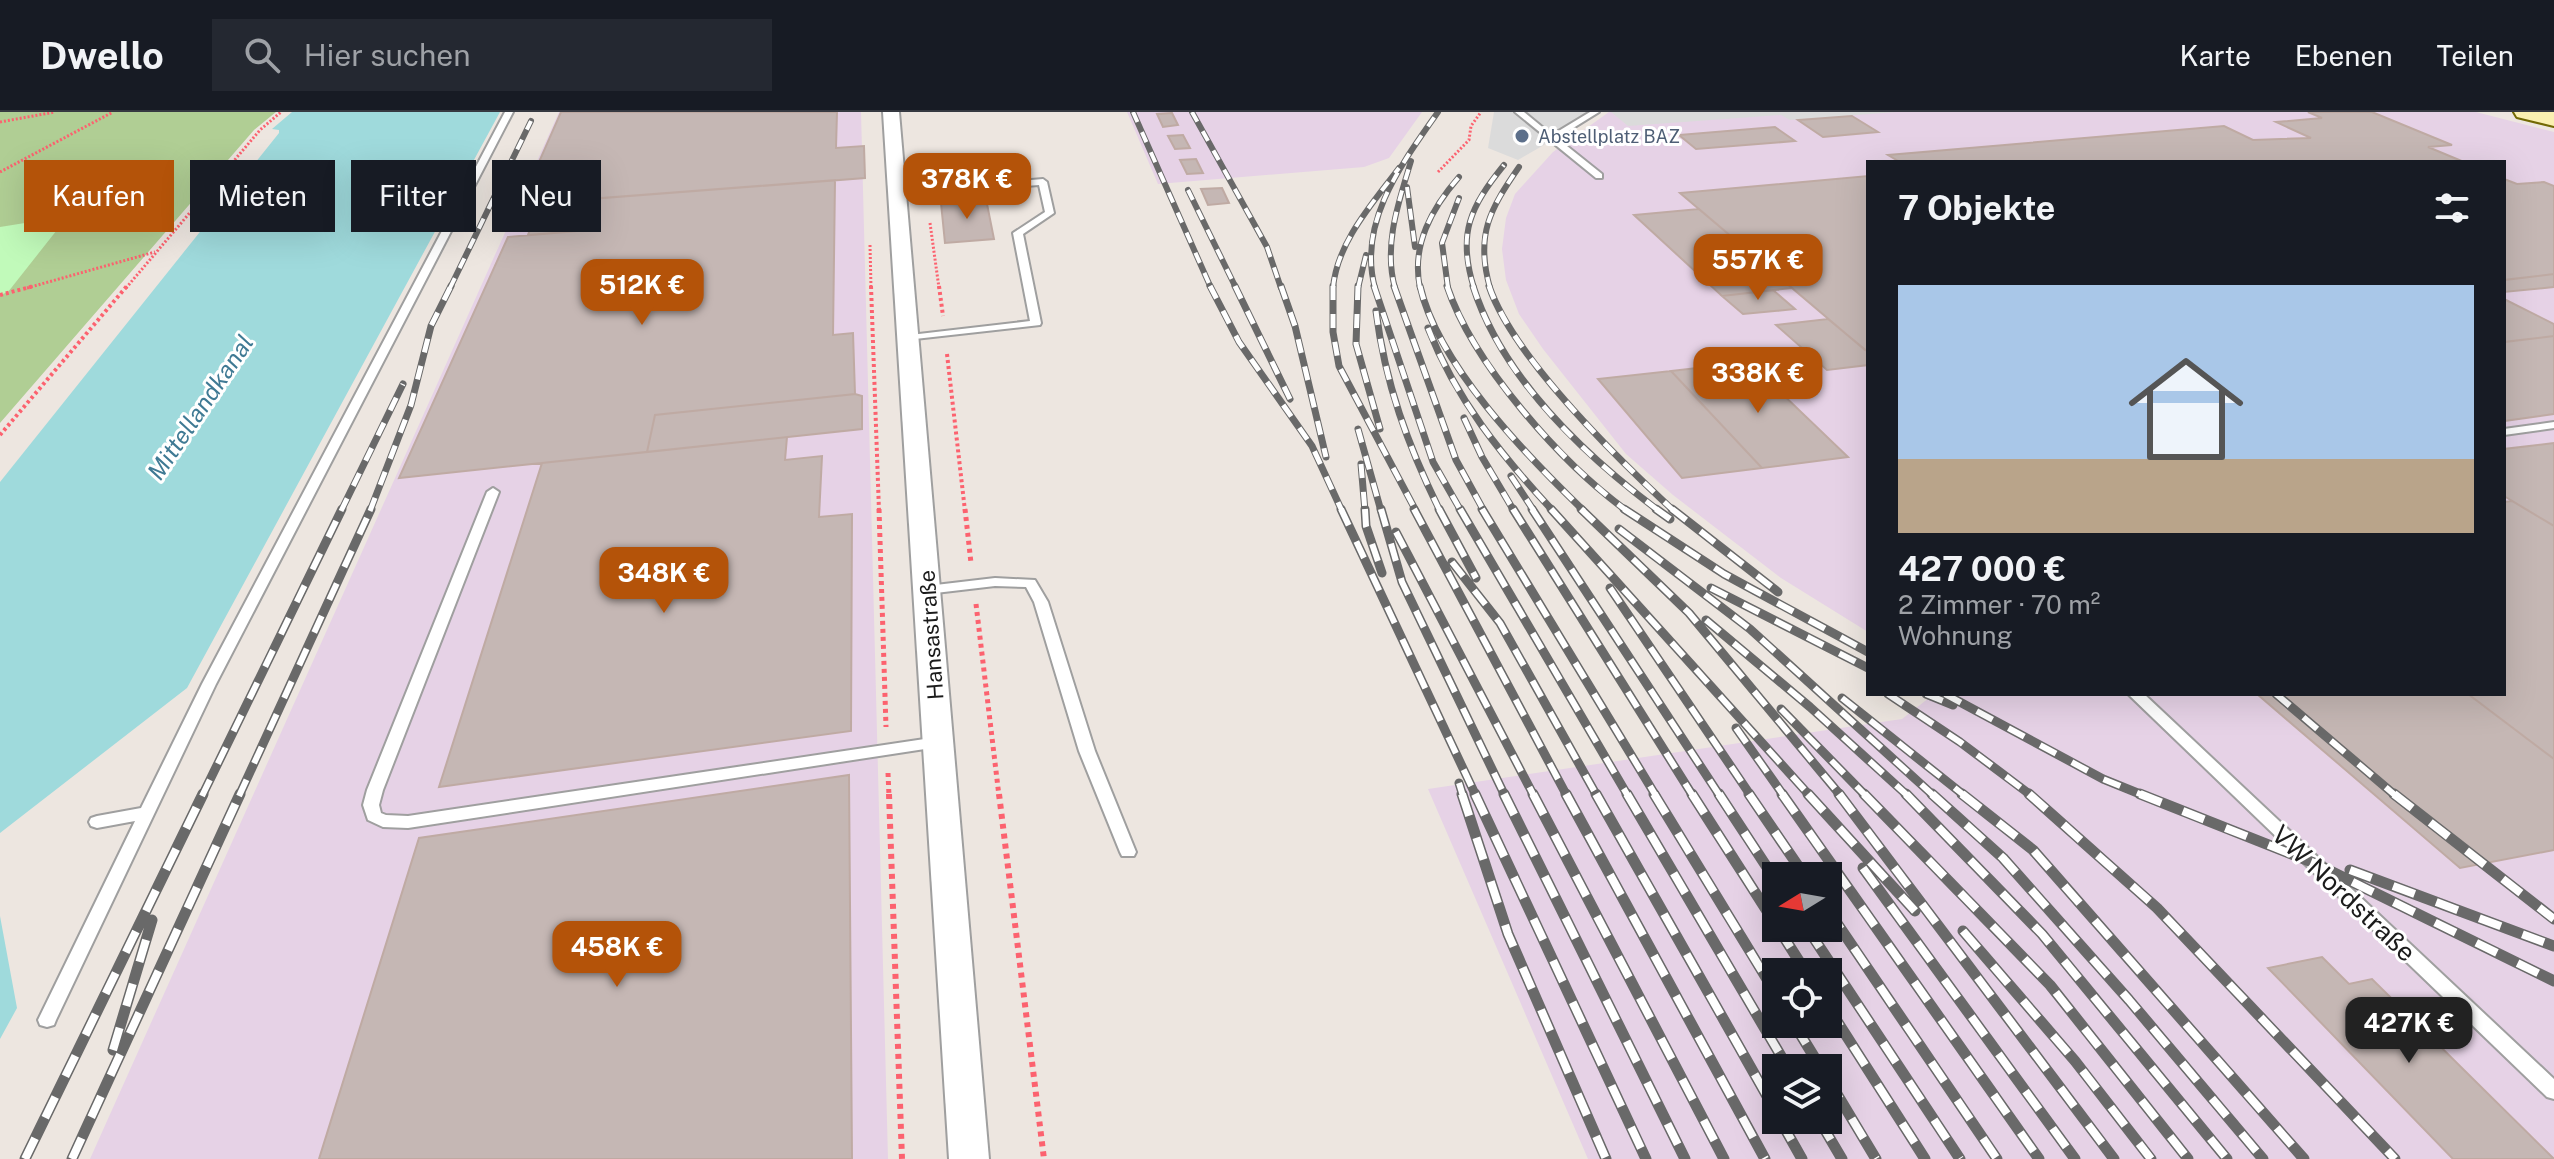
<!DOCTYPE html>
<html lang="de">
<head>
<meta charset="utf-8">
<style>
	:root { --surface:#171b24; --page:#242831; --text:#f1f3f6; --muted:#9ea1a6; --line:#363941; --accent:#b45309 }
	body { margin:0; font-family:"Public Sans",sans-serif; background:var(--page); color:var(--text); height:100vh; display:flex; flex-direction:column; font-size:30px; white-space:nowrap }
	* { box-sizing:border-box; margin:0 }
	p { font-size:26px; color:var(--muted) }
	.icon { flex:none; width:44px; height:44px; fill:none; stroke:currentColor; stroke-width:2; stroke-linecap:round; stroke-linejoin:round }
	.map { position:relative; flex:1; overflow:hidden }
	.side { position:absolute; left:1866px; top:48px; width:640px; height:536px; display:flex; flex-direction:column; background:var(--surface); border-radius:0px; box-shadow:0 8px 32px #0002 }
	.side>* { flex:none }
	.banner { position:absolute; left:24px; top:48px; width:760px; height:72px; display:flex; gap:16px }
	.needle { width:52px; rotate:259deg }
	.fabs { position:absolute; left:1762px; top:750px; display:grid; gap:16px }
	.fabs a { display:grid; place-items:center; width:80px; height:80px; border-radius:0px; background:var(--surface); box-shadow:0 8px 32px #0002; font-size:40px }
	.price { position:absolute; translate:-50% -68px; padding:0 18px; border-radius:16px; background:var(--accent); color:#fff; font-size:26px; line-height:52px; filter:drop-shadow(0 2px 4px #0008) }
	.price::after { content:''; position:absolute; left:50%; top:48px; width:24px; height:18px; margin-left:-12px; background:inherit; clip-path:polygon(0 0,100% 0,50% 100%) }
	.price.active { background:#222; color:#fff }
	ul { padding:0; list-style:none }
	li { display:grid; align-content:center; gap:16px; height:424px; padding:0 32px }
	li span { display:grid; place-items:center; height:248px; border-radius:0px; color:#555 }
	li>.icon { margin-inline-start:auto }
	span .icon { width:144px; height:144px; fill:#fffc; stroke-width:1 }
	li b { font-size:34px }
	h2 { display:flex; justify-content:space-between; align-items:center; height:96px; padding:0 32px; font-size:34px }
	.tag { padding:0 28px; border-radius:0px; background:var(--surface); box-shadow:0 8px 32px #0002; font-size:28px; line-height:72px }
	.tag.active { background:var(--accent); color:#fff }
	header { display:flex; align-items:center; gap:48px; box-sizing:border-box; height:112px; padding:0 40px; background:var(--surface); border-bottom:2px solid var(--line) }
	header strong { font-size:38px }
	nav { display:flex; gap:44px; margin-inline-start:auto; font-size:28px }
	.search { width:560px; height:72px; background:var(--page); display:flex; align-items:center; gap:20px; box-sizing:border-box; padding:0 28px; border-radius:0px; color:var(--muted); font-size:30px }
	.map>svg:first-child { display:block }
	.industrial { fill:#e6d2e6; fill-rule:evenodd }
	.forest { fill:#b0ce94 }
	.park { fill:#c1faba }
	.parking { fill:#dbdbdb }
	.water { fill:#9fdadc }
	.building { fill:#c5b7b4; stroke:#bfaaa3; stroke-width:2 }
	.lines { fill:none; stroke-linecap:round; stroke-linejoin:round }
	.lane-casing { stroke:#9f9f9f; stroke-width:4 }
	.street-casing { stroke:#9f9f9f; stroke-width:4 }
	.secondary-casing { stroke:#726903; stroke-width:4 }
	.path-far3 { stroke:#fc626f; stroke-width:3; stroke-dasharray:2 2; stroke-linecap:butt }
	.path-far2 { stroke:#fc626f; stroke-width:4; stroke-dasharray:3 3; stroke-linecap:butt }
	.path-far1 { stroke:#fc626f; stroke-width:5; stroke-dasharray:4 4; stroke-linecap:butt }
	.path { stroke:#fc626f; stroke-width:6; stroke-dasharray:5 5; stroke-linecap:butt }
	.lane { fill:#fff; fill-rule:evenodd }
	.street { fill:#fff; fill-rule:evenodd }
	.secondary { fill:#faf0b1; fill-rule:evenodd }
	.rail-far3-casing { stroke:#696969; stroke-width:6 }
	.rail-far2-casing { stroke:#696969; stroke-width:7 }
	.rail-far1-casing { stroke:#696969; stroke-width:9 }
	.rail-casing { stroke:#696969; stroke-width:11 }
	.rail-far3 { stroke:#fff; stroke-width:4; stroke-dasharray:11; stroke-linecap:butt }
	.rail-far2 { stroke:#fff; stroke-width:5; stroke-dasharray:14; stroke-linecap:butt }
	.rail-far1 { stroke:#fff; stroke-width:6; stroke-dasharray:18; stroke-linecap:butt }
	.rail { stroke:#fff; stroke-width:8; stroke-dasharray:23; stroke-linecap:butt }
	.service-dot { fill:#5c6f8a; stroke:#fff; stroke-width:3 }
	.labels { text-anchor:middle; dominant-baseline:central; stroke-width:6; stroke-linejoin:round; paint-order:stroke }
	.far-service-label { font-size:18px; fill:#4e5e75; stroke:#fff; text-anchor:start }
	.street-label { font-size:22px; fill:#1b1b1b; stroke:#fff }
	.water-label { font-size:24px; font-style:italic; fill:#3f7a94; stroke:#fff }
	.near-street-label { font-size:26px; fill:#1b1b1b; stroke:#fff }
</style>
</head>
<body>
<header>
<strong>Dwello</strong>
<div class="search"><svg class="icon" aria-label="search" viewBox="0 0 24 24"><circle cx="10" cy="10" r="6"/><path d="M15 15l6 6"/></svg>Hier suchen</div>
<nav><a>Karte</a><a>Ebenen</a><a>Teilen</a></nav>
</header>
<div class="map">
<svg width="2554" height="1047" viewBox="0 0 2554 1047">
	<rect width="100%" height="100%" fill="#ede6e0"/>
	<path class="industrial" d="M559,0H861L888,1047H90Z
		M1127,0H1422L1389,46L1364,55L1158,72Z
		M1609,0H2476L2554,20V1047H1588L1428,677L1902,607L1934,582H2504V50H1868V520L1781,466L1673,383L1626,342L1543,237L1519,202L1506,168L1502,137L1506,106L1515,82L1553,40ZM1776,764H1828V816H1776ZM1776,860H1828V912H1776ZM1776,956H1828V1008H1776Z"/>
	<path class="forest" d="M0,0H276L254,18L0,311Z"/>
	<path class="park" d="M68,104L8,180L0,183V115Z"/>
	<path class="parking" d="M1494,0H1601L1518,48L1488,36Z
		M1611,0H1896L1790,8L1781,3L1628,14Z"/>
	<path class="water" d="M292,0H500L187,576L0,721V370L279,21V18L272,17Z
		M0,804L17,896L0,927Z"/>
	<path class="building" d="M561,0H837L836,36L864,34L865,66L540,91L554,57L535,59Z
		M2308,0H2372L2452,33L2428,35L2464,50H1900L1888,43L2224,14L2253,28L2311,26L2276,10L2322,6Z
		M1172,1L1178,13L1163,15L1157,2Z
		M1852,4L1878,20L1823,25L1798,8Z
		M1775,15L1795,29L1696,37L1679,23Z
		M1183,23L1190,36L1175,37L1168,24Z
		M1196,47L1203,61L1187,62L1180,48Z
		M958,49L960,60L939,61L938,50Z
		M1868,64V238H1865L1680,81Z
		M2504,67L2517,72L2544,70L2554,74V162L2504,168Z
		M835,68L833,223L853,221L855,282L655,303L647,340L399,366L508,125L577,119L589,87Z
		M1222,76L1229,91L1208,93L1201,77Z
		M986,87L994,127L945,131L941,91Z
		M587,93L577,119L528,123L531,115L568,112L575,94Z
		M1699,97L1792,176L1722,184L1634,103Z
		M2554,162V175L2504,180V168Z
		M1773,178L1795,197L1743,202L1722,184Z
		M2504,187L2554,212V224L2504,230Z
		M1828,207L1868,240V253L1827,258L1776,213Z
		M2554,224V302L2504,309V230Z
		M1749,250L1848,345L1762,356L1671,259Z
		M1671,259L1762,356L1682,366L1598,267Z
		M855,282L862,284V317L647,340L655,303Z
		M787,325L785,348L822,344L819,405L852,402L851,619L439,675L542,351Z
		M2554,331V414L2504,384V337Z
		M2512,389L2554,414V647L2468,582H2504V390Z
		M2257,582H2468L2554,647V738L2460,756Z
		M849,663L852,1047H319L419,726Z
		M2322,845L2349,872L2372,867L2554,1047H2453L2268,856Z"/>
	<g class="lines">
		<g class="lane-casing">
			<path id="lane" d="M505,0H513L216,572L56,908L54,913L47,915L40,913L38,908L135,709L97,716L91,714L89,710L91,706L97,704L141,696L202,572Z
				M1515,0H1524L1552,23L1590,0H1599L1557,26L1602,62V66H1596Z
				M1043,67L1047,70L1054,101L1023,122L1041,211L1040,213L906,228L905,226L910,223L1030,209L1013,121L1045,100L1039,73L898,84L894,81L895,79Z
				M2554,310V316L2504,323V317Z
				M493,376L499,380L383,678L379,693L381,701L386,703L408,704L938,625L946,630L938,635L408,716L383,715L368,708L363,693L367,678L487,380Z
				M995,466L1035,468L1048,490L1095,639L1136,740L1134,744H1122L1120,740L1079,639L1034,490L1026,475L995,474L927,482L920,478L927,474Z
				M2128,582H2144L2554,967V987L2547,985Z"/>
		</g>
		<g class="street-casing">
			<path id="street" d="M883,0H899L989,1047H949Z"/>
		</g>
		<g class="secondary-casing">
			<path id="secondary" d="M2514,0H2554V14L2517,5Z"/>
		</g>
		<path class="path-far3" d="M0,10L55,0
			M0,60L113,0
			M1438,60L1469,28L1471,14L1481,0
			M930,111L939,176
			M870,133L871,176
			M27,176L155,140
			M126,176L260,18L281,0"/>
		<path class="path-far2" d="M871,174L879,399
			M939,174L943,204
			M0,183L34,174
			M947,242L965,399
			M0,323L127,174"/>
		<path class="path-far1" d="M879,397L886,615
			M965,397L971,451
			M976,492L999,684
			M888,661L889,684"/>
		<path class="path" d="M889,682L902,1047
			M999,682L1044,1047"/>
		<use href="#lane" class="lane"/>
		<use href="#street" class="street"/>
		<use href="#secondary" class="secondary"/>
		<g class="rail-far3-casing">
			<path id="rail-far3" d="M1133,0L1211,176
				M1192,0L1267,135L1281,176
				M1407,75L1415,135
				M1188,78L1236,176
				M450,176L531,9
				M1333,176C1337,130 1373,91 1399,56
				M1358,176L1366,143
				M1375,176C1357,110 1403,50 1438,0
				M1395,176C1383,133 1399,89 1411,49
				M1420,176C1411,133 1432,96 1459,65
				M1448,176L1442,131L1459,86
				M1474,176C1457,122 1470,95 1504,53
				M1490,176C1475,123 1490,97 1519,55"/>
		</g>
		<g class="rail-far2-casing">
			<path id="rail-far2" d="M1210,174L1239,230L1312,334L1342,399
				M1235,174L1290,287
				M1281,174L1295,214L1326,345
				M1333,174V220L1339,254L1416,399
				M1358,174L1356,232L1380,317
				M1374,174L1433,350L1461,399
				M1394,174L1456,348L1484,399
				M1420,174C1438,253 1526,343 1584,399
				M1447,174C1473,252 1561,351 1627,399
				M1473,174C1502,266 1583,342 1659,399
				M1489,174C1513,245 1618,347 1674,399
				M1376,199C1385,271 1408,334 1440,399
				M1428,216C1456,287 1501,343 1553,399
				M1464,306L1482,345L1514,399
				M1358,317L1381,399
				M1361,352L1365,399
				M1511,364L1534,399
				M341,399L403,272
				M370,399L411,293L431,214L451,174"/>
		</g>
		<g class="rail-far1-casing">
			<path id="rail-far1" d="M1341,397L1476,684
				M1365,397L1366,414L1382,461
				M1381,397L1402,470L1505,684
				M1414,397L1567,684
				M1439,397L1476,466
				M1460,397L1628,684
				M1482,397L1656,684
				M1513,397L1693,684
				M1532,397L1720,684
				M1551,397L1810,684
				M1581,397L1689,501L1841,684
				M1624,397L1724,462L1868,540
				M1656,397L1670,407
				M1672,397L1778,480
				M1619,417L1750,517L1934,684
				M1396,420L1534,684
				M1452,450L1500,511L1597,684
				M1610,476L1751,684
				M1711,476L1868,556
				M1706,508L1810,595L1908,684
				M1888,582L1960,630L2032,684
				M1926,582L1953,593
				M1945,582L2103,667L2145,684
				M2276,582L2396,684
				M1842,586L1965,684
				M1781,597L1866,684
				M1736,616L1784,684
				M1459,671L1463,684
				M202,684L342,397
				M239,684L371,397"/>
		</g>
		<g class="rail-casing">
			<path id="rail" d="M1462,682L1508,822L1606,1047
				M1475,682L1646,1047
				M1504,682L1685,1047
				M1533,682L1724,1047
				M1566,682L1765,1047
				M1596,682L1776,1000
				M1627,682L1788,956
				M1654,682L1776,882
				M1692,682L1776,813
				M1719,682L1776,769
				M1749,682L1805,764
				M1782,682L2039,1047
				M1808,682L1915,799
				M1839,682L2114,1047
				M1864,682L2050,873L2188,1047
				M1906,682L2042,822L2227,1047
				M1932,682L2003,746L2129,888L2263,1047
				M1962,682L2033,738L2304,1047
				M2029,682L2157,796L2395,1047
				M2140,682L2314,751L2554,869
				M2394,682L2554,807
				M1863,756L2075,1047
				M2350,758L2554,834
				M1828,798L1997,1047
				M1778,816L1806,860
				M1807,816L1960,1047
				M1963,819L2075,949L2151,1047
				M1828,895L1925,1047
				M1794,912L1821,956
				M113,938L152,808
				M1828,967L1876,1047
				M1780,1008L1802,1047
				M1819,1008L1842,1047
				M25,1047L203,682
				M72,1047L240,682"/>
		</g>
		<use href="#rail-far3" class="rail-far3"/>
		<use href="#rail-far2" class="rail-far2"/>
		<use href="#rail-far1" class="rail-far1"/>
		<use href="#rail" class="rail"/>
	</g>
	<circle class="service-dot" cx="1522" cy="24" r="8"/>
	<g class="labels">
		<g class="far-service-label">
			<text x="1538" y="24">Abstellplatz BAZ</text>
		</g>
		<g class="street-label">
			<text transform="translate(931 523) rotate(-94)">Hansastraße</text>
		</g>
		<g class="water-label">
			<text transform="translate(200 295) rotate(-56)">Mittellandkanal</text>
		</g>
		<g class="near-street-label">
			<text transform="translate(2344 781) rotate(43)">VW Nordstraße</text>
		</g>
	</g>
</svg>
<div class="fabs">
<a><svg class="needle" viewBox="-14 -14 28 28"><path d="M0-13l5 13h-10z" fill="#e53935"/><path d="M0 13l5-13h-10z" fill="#9ea1a6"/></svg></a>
<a><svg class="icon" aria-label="locate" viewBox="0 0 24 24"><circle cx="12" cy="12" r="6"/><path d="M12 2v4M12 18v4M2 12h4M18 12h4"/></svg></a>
<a><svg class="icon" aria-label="layers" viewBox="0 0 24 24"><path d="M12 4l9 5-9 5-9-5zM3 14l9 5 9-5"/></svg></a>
</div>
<b class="price" style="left:967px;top:109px">378K €</b>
<b class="price" style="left:1758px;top:190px">557K €</b>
<b class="price" style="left:642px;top:215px">512K €</b>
<b class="price" style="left:1758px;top:303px">338K €</b>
<b class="price" style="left:664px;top:503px">348K €</b>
<b class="price" style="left:617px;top:877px">458K €</b>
<b class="price active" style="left:2409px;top:953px">427K €</b>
<div class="banner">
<a class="tag active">Kaufen</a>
<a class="tag">Mieten</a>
<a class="tag">Filter</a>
<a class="tag">Neu</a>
</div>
<section class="side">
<h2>7 Objekte<svg class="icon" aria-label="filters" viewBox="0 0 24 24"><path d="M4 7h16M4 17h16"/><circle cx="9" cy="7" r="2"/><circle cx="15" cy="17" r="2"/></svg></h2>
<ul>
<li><span style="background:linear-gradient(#a9c7e8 70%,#b9a48a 0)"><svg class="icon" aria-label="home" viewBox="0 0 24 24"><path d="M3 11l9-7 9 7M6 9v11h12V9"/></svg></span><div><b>427 000 €</b><p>2 Zimmer · 70 m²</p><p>Wohnung</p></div></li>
</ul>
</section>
</div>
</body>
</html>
